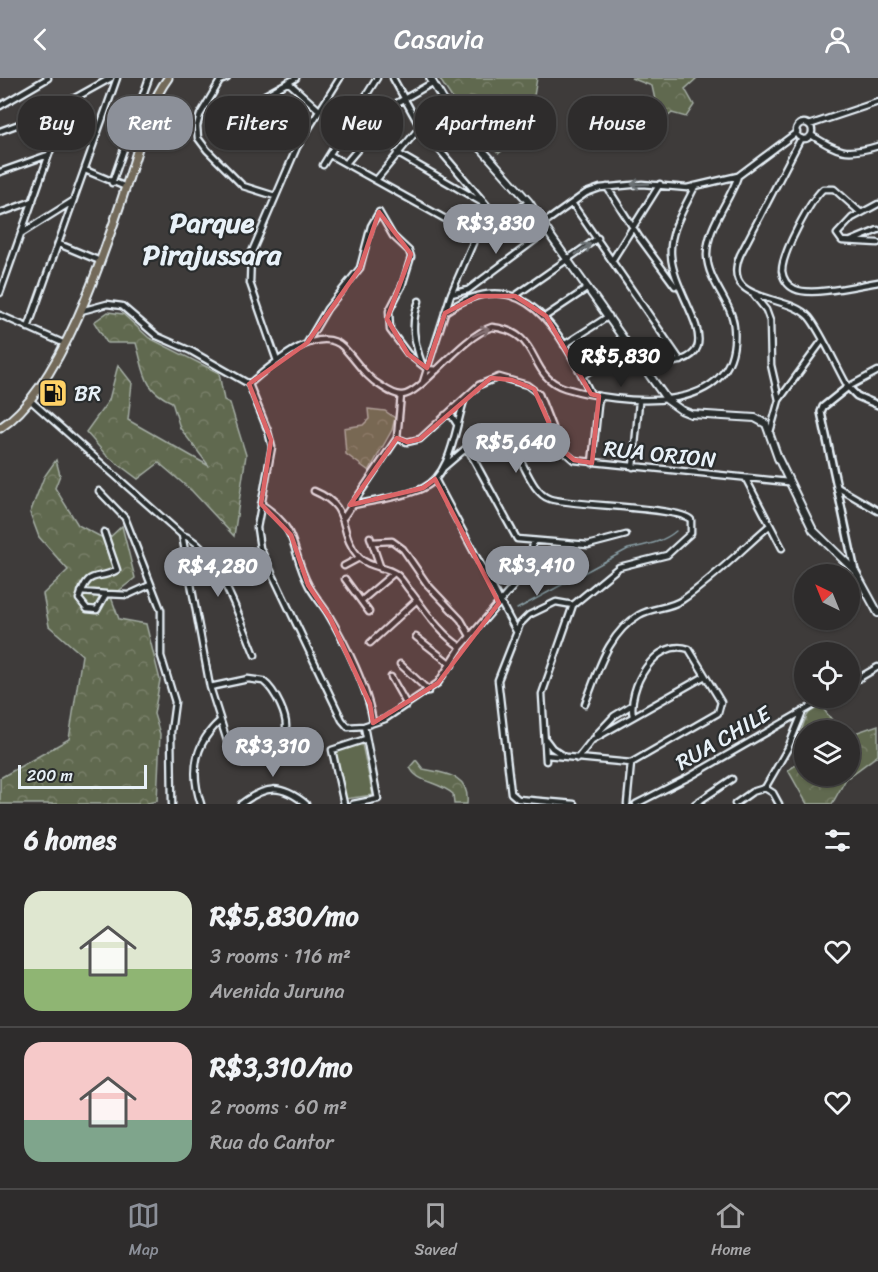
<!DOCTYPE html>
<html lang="en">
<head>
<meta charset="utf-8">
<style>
	:root { --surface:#2e2c2c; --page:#363434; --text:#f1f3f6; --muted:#a7a7a9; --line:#494848; --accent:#8c9099 }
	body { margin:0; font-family:Sriracha,sans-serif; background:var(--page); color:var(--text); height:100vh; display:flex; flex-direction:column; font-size:22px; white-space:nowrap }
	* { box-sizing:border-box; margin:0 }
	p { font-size:20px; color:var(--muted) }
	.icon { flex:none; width:33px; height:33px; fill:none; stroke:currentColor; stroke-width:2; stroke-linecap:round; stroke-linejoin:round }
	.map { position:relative; height:726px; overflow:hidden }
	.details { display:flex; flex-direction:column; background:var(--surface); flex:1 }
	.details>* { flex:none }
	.hud { position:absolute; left:18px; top:18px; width:843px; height:54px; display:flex; gap:12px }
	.needle { width:39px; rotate:317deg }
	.fabs { position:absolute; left:794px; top:486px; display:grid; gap:12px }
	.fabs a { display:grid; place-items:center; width:66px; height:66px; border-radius:50%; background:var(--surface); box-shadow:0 2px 4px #0004,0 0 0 2px var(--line); font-size:30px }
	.scale { position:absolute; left:18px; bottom:15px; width:129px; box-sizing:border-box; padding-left:6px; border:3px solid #e8f1f8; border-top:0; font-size:16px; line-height:21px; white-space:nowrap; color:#e8f1f8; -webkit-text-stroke:4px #2a2d2e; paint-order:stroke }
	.price { position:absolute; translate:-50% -51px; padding:0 14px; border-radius:21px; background:var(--accent); color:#fff; font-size:20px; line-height:39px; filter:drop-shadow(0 2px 3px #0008) }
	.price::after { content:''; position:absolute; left:50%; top:36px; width:18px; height:14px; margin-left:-9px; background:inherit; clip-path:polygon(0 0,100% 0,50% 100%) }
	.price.on { background:#222; color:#fff }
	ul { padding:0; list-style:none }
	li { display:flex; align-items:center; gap:18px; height:150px; padding:0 24px }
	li+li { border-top:2px solid var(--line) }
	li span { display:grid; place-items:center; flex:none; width:168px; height:120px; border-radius:18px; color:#555 }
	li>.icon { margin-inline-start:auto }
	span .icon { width:72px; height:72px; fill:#fffc; stroke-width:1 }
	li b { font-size:26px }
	h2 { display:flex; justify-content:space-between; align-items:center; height:72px; padding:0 24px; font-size:26px }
	.tag { padding:0 21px; border-radius:24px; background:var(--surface); box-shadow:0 2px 4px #0004,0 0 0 2px var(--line); font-size:21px; line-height:54px }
	.tag.on { background:var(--accent); color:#fff }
	header { display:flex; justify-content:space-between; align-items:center; height:78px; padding:0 24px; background:var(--accent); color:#fff; font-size:27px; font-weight:600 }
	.menu { display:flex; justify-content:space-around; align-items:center; height:84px; border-top:2px solid var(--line); background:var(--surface); font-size:16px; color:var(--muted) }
	.menu a { display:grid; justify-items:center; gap:3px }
	.menu .on { color:var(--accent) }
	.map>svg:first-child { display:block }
	.forest { fill:url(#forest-crowns); stroke:#a4ada4; stroke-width:1.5 }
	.garden { fill:#61694f; stroke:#a4ada4; stroke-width:1.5 }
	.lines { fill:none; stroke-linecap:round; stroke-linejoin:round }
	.stream { stroke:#879ca3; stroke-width:1.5 }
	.minor-casing { stroke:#e8f1f8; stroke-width:9 }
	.tertiary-casing { stroke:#e8f1f8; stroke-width:10 }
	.secondary-casing { stroke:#e8f1f8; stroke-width:10 }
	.primary-casing { stroke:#e8f1f8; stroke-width:11 }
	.minor { stroke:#2a2d2e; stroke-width:4.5 }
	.tertiary { stroke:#2a2d2e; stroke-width:5 }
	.secondary { stroke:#2a2d2e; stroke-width:6 }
	.primary { stroke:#736b5a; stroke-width:7 }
	.oneway { stroke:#6c7275 }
	.marked { fill:#db6466; fill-opacity:0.2; stroke:#db6466; stroke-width:4.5; stroke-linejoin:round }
	.labels { text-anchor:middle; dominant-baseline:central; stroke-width:4.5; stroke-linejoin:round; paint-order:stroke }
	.poi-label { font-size:22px; fill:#e8f1f8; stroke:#2a2d2e; text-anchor:start }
	.street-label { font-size:22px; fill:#e8f1f8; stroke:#2a2d2e }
	.district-label { font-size:28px; font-weight:bold; fill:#e8f1f8; stroke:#2a2d2e }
</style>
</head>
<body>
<header><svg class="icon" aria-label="back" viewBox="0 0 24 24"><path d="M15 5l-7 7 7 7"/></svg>Casavia<svg class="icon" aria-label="person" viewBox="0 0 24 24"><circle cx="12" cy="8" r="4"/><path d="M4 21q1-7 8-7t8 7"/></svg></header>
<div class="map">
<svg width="878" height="726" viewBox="0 0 878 726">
	<defs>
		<pattern id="forest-crowns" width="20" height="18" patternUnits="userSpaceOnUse" patternTransform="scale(1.5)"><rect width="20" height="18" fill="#61694f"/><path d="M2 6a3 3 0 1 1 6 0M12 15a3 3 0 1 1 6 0" fill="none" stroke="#787f69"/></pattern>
	</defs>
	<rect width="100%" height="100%" fill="#3e3b3a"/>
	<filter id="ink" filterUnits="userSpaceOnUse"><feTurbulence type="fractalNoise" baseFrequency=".0167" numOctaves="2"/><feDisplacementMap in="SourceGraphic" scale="12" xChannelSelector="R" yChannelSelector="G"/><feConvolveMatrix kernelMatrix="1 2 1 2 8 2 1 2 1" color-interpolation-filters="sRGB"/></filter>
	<g filter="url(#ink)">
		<path class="forest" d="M439,0H537L534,18L546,32L519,60L499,75L494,72L454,23Z
			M631,0H697L685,11L694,27L686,39L672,35L653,51L645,44L657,31L652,8Z
			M108,234L123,236L149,260L219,295L224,322L230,325L246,377L234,458L192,413L159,385L138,401L106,377L86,354L109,322L118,287L132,305L128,342L209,388L180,350L172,324C142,311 145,294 136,265H107L94,244Z
			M368,331L385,333L395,340L392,352L369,393L346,376L344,350L363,347L369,341Z
			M56,382L60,397L55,410L78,447L107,462L122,448L135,500L111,519L119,541L146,546L160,602L154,636L160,656L157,723L144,726H0V700L69,661L82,577L49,548L43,516L68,492L39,459L30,435L44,399Z
			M821,628L840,652H804V698H849V657L878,647V677L846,701L832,726H807L788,692L796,687C795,676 802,643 809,635C812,632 818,630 821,628Z
			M416,682L423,691C444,695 470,696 467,726H454L453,716C439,703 416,705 410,689Z"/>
		<path class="garden" d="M362,666L373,717L345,721L334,672Z"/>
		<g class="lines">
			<path class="stream" d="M517,531L628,471C645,467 662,465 676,453"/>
			<g class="minor-casing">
				<path id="minor" d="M227,0L220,3L200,37L197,48L198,60L207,72L243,108L275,118
					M296,0L265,17L263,22L265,28L302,61
					M393,0L420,49L501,144
					M288,4L319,32
					M364,21L386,36
					M0,28L48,0
					M796 53a8 8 0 1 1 16 0a8 8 0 1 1-16 0Z
					M809,47L878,24
					M347,49L366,61
					M0,53L44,37L111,0
					M811,57C839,74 846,78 878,68
					M801,60L740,177C720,226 787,215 809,239C821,253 838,292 848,309L878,293
					M397,75L483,125
					M330,77L476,158
					M347,84L397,25L432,5
					M323,87L377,0
					M85,92L126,109
					M0,94L48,77
					M377,101L420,49
					M112,105L149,0
					M607,109L639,159L675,208
					M572,125L681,283
					M878,126L852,140L837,156L842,163L878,165
					M0,135L33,123
					M861,135L834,111H823C810,123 782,175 782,193C783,201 788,208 795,211C811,219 859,207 878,204
					M544,145L586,115L600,110L642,106L687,110L738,98L797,54
					M22,155L73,123
					M851,163L878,152
					M59,166L100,183
					M613,181L660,106
					M0,215L58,51L62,29
					M451,216L468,212L547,153
					M754,217L766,232L770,243L771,287L779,322
					M515,218L598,160
					M419,223C410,246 414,264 422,286
					M81,233L107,226L122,228L157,258L191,273L249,306L268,353L272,369L257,450L260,470L342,642L348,649L364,648L385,641L438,605L461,569L531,488L533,464
					M445,234C523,180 561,255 591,316
					M0,237L63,265
					M546,238L588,210
					M28,250L117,0
					M307,265L327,231L360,190L371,148L379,134L393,158L409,173L411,179L402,208L389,233L390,252L408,276L427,291L437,292
					M564,267L609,238
					M277,283L250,205L251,176L297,69L340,0
					M642,286C747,289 674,227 671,177C669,152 685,130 695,108
					M582,298L629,267
					M423,304L451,216L476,158L529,124
					M249,306C268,290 318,244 343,269C356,282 365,299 381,308C387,312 394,317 402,317C422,316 460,259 492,249C543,254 526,298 565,310C619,326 742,342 734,249C732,224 708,204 707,178C706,150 730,123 738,98
					M30,322L182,457C216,466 242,547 255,577
					M445,337L452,338L457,346
					M770,354L779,322L822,263
					M397,360L407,364L420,361L479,307L499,299L527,307L539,316L560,370L574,382L788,404
					M468,371L517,461L588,467L626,457
					M592,385L599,318
					M633,389L639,324
					M443,390L485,354L497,352C521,365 527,414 550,421C574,428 682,429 691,442V455L667,477L619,489L573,527L542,616L546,683
					M435,401L516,553
					M746,401L782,470
					M837,409L878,433
					M99,413L125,440L161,532V578L175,624L171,654L172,726
					M314,413C354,430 336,453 359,479C369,490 385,488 396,496C402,500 406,509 411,514C425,532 441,557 461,569
					M261,426C301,452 290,473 309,508C314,517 321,525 327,534C345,564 369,612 373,645
					M350,428C373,422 402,420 423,410C452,397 455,348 465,320
					M344,439L397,360L401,317
					M104,454L117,492C96,504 89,489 79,521L87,531L97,532L106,516L128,517L150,507
					M182,457L210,609L229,669L232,674L241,677L285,655C290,641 275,612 263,603L248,601L210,609
					M370,459L381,491
					M372,464L392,463L403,471L427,506L461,542L470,558
					M344,488L359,480
					M345,501L369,534
					M81,514L106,516
					M361,523L394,495
					M573,527L556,524L529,537L520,546L498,602L511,715L518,721L574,726
					M416,559L452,587
					M370,565L417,522
					M400,586L429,613
					M391,599L407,627
					M849,606L878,589
					M585,626C598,594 607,556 639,537C652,529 669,531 682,522C713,501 741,472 769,448
					M596,657L614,638L632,627
					M546,662L552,670L564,678
					M546,677L631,685
					M577,681L592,662L705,598
					M631,685L718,635L721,624L689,571C655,559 627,611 633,638
					M765,710L788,670L803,633
					M201,726C190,694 195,665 220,643
					M241,726C266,707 281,706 306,726
					M344,726L332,672L366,661
					M353,726L378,721L364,648
					M627,726L631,685
					M636,726L689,699L826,620
					M695,726L732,701
					M735,726L752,714L765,710L773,715L779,726"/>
			</g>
			<g class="tertiary-casing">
				<path id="tertiary" d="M855,493L821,334L823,329L848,309L857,318L878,327"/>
			</g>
			<g class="secondary-casing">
				<path id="secondary" d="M430,0L454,40L529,124L552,160L667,322L681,332L691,336L755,340L766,346L778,380L813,452L855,493L878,535"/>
			</g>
			<g class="primary-casing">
				<path id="primary" d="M0,350C63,310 108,164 131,93C141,62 148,27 168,0"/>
			</g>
			<use href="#minor" class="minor"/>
			<use href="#tertiary" class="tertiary"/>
			<use href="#secondary" class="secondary"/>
			<use href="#primary" class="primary"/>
		</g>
		<defs><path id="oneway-shaft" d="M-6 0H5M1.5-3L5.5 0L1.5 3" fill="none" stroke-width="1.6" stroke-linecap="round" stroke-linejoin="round" transform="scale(1.5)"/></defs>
		<g class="oneway">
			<use href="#oneway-shaft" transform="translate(640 106) rotate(177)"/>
			<use href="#oneway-shaft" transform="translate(583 171) rotate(-35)"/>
			<use href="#oneway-shaft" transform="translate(481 254) rotate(-25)"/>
		</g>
	</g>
	<path class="marked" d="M379,134L411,176L387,241L408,276L427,290L445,235L478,218H515L546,238L591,316L599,318L592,385L574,382L560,370L534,311L512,302L491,300L420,361L407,364L397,360L350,427L423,410L435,401L499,525L438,605L373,645L370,626L330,540L308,507L291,457L261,426L271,362L249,306L307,265L360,190Z"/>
	<defs>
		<g id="fuel-square" transform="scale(1.5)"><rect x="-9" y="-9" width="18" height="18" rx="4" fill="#ffd166" stroke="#2a2d2e"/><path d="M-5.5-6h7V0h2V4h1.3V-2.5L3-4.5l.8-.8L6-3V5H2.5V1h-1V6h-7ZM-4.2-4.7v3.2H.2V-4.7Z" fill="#111"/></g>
	</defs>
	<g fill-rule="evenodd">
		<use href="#fuel-square" x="53" y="315"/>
	</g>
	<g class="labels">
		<g class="poi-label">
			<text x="74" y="315">BR</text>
		</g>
		<g class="street-label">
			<text transform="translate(660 376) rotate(6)">RUA ORION</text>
			<text transform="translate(723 660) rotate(-30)">RUA CHILE</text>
		</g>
		<g class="district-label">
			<text x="212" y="144">Parque<tspan x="212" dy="32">Pirajussara</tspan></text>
		</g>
	</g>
</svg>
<div class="fabs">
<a><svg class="needle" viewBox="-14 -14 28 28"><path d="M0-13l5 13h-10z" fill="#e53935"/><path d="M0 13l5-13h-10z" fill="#a7a7a9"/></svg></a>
<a><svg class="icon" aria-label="locate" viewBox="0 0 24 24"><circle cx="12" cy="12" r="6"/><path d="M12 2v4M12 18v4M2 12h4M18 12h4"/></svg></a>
<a><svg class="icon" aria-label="layers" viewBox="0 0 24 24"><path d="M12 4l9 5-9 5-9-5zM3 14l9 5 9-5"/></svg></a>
</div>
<div class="scale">200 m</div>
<b class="price" style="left:496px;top:177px">R$3,830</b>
<b class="price on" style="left:621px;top:310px">R$5,830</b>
<b class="price" style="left:516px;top:396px">R$5,640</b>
<b class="price" style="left:537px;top:519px">R$3,410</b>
<b class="price" style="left:218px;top:520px">R$4,280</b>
<b class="price" style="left:273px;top:700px">R$3,310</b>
<div class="hud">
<a class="tag">Buy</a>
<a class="tag on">Rent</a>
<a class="tag">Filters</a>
<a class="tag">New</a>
<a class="tag">Apartment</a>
<a class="tag">House</a>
</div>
</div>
<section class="details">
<h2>6 homes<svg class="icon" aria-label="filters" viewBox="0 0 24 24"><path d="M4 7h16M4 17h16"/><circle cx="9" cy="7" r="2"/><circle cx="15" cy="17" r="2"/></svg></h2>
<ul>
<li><span style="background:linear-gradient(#dfe7d0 65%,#8fb573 0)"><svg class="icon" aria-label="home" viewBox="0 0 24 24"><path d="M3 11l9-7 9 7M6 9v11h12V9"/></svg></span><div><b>R$5,830/mo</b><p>3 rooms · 116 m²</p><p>Avenida Juruna</p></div><svg class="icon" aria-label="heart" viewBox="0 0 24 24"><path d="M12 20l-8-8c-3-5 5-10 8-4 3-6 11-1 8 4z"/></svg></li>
<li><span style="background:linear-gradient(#f6c9c9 65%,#7fa58c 0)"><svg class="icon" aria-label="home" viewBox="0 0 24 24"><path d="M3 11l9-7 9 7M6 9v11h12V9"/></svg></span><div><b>R$3,310/mo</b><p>2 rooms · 60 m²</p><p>Rua do Cantor</p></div><svg class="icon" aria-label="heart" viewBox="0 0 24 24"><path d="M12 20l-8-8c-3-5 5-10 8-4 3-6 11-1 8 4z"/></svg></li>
</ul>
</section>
<nav class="menu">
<a class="on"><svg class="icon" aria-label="map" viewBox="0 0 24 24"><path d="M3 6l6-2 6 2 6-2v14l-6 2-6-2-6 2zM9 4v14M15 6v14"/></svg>Map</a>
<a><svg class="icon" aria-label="saved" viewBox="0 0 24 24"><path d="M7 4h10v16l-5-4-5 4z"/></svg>Saved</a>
<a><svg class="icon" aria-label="home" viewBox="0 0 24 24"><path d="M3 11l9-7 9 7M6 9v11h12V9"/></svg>Home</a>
</nav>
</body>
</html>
